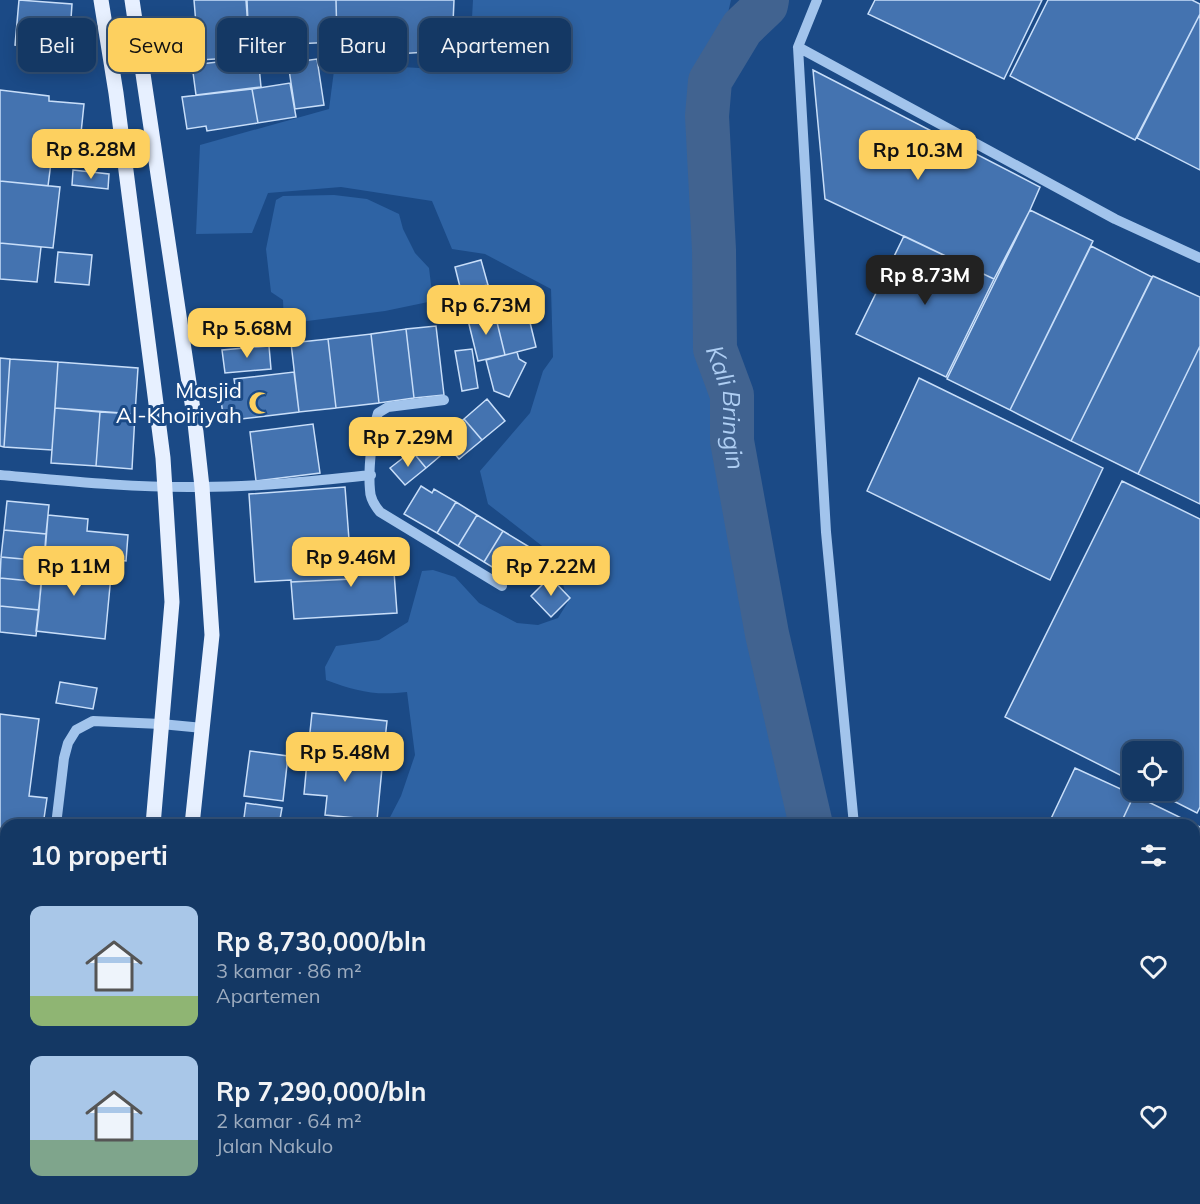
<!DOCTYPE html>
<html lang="id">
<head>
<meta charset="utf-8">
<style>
	:root { --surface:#143864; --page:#21436d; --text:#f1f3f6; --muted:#9dacbf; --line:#335278; --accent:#fdd05f }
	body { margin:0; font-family:Mulish,sans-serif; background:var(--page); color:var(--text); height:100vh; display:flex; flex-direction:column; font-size:22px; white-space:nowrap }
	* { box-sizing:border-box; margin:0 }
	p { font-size:20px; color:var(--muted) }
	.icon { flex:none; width:33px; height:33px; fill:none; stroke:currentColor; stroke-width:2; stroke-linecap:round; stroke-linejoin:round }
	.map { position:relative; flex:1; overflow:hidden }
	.drawer { position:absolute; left:0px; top:819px; width:1200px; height:386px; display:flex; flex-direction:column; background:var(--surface); border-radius:18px 18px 0 0; box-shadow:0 3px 15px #0003,0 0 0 2px var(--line) }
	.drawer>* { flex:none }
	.guide { position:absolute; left:18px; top:18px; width:600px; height:54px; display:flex; gap:12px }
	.tools { position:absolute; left:1122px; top:741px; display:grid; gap:12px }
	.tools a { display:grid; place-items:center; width:60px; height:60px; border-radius:12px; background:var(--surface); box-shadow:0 3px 15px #0003,0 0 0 2px var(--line); font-size:30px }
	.price { position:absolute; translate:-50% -51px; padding:0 14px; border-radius:12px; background:var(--accent); color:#111; font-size:20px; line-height:39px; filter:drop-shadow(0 2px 3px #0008) }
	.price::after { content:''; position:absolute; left:50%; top:36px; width:18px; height:14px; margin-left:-9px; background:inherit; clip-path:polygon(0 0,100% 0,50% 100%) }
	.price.selected { background:#222; color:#fff }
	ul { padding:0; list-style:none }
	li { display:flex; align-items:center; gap:18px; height:150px; padding:0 30px }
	li span { display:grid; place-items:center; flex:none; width:168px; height:120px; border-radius:12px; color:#555 }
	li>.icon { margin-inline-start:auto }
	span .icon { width:72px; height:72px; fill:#fffc; stroke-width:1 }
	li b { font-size:26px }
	h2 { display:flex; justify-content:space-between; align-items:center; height:72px; padding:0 30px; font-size:26px }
	.chip { padding:0 21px; border-radius:12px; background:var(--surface); box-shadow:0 3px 15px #0003,0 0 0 2px var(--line); font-size:21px; line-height:54px }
	.chip.selected { background:var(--accent); color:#111 }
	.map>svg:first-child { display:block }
	.green { fill:#2e63a4 }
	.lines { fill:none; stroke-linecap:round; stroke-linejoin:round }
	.river { stroke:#416390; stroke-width:44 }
	.building { fill:#4473b0; stroke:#c8def9; stroke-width:1.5 }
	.minor { stroke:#a2c4ec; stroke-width:10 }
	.major { stroke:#e7f0ff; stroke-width:15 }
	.labels { text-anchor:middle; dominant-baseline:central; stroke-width:6; stroke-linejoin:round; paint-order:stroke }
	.poi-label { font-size:22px; fill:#fff; stroke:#1b4a86; text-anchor:end }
	.water-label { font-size:24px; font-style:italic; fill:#aecef3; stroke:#1b4a86 }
</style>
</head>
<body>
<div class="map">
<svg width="1200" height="1204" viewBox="0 0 1200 1204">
	<rect width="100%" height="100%" fill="#1b4a86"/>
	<path class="green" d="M473,0H731L725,26L699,62L689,92L691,148L704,243L707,370L732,542L759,643L791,803L793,825H386L401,796L415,755L407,692C374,696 356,691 326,680L325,667L336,646L379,640L408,622L422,571L433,570L455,577L479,603L517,623L538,625L558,618L568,602L555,556L488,504L480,471L530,413L543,371L553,357L551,289L485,254L452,249L432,201L341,187L268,193L252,233L196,234L200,145L329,109L335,63L469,71Z
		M334,195L367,199L399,214L403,229L415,253L429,268L433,301L385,311L284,324L283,300L271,292L266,249L276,200L283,196Z
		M478,1198L526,1200L528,1198L814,1199V1204H470Z"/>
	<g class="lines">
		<g class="river">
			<path id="s1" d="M767,0L766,5L742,28L710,81L707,116L714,250L715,349L732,395V441L767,634L811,825"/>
			<path d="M832,1198V1204"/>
		</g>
	</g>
	<path class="building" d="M19,0L72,4L71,19L80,20L77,51L15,45Z
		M194,0H246L250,57L199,60Z
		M247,0H336L337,42L249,46Z
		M336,0H454L452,47H440L441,51L382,55V44L337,42Z
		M875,0H1042L1004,79L868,14Z
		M1048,0H1192L1200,4V14L1135,140L1010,76Z
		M1200,14V170L1137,138Z
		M317,59L324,105L295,109L288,63Z
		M226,61L228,70L259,66L261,87L196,95L192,65Z
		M813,70L1040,187L1030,210L994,279L825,199Z
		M290,83L296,117L258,123L252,89Z
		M252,89L258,123L207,131L206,126L187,129L182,97Z
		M0,90L49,96V101L84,104L81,133L55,131L48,186L0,181Z
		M73,170L109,174L108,189L72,185Z
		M0,181L60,187L53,248L0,243Z
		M1030,210L1093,241L1010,410L947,379Z
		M904,236L994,279L946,377L856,334Z
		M0,243L41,247L37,282L0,279Z
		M1091,246L1152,277L1071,441L1010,410Z
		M58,252L92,255L89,285L55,282Z
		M481,260L488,285L461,291L455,267Z
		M1153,276L1200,297V346L1138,474L1071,441Z
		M488,285L494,310L467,316L461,291Z
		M525,302L536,347L505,355L494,310Z
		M494,310L505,355L478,361L467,316Z
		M436,326L444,395L414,398L406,329Z
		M406,329L414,398L379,403L371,334Z
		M371,334L379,403L336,408L328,339Z
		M328,339L336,408L299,412L291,343Z
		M269,346L271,369L225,373L222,350Z
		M1200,346V504L1138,474Z
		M472,349L478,388L462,391L455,351Z
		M517,352L519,359L526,363L509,397L494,391L486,360Z
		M0,358L10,359L4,447L0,446Z
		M10,359L58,362L52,450L4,447Z
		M58,362L138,368L135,414L55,408Z
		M294,372L299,412L224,421L220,394L236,392L234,379Z
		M919,378L1103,468L1050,580L867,491Z
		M487,399L505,421L482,440L464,419Z
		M55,408L100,412L96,466L51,463Z
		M100,412L135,414L132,469L96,466Z
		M464,419L482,440L459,459L441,438Z
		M313,424L320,473L256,481L250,432Z
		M431,434L446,451L426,468L412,451Z
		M412,451L426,468L405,485L390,468Z
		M1122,481L1200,519V807L1197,813L1152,790H1172V752H1132V781L1005,717Z
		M421,486L432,493L434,489L456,502L437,533L404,514Z
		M345,487L352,579L291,582V580L255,582L249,494Z
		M7,501L49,505L46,534L4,530Z
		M456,502L477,515L458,546L437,533Z
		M48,515L88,519L87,531L128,535L126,561L45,553Z
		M477,515L503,531L484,562L458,546Z
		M4,530L46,534L44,561L1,557Z
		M503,531L531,548L512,579L484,562Z
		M392,544L397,613L294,619L291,582L352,579L349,547Z
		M45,553L85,556L84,562L112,565L105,639L36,631Z
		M1,557L44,561L41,582L0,578Z
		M550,577L570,598L551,617L531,596Z
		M0,578L41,582L39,610L0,606Z
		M0,606L39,610L36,636L0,632Z
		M60,682L97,688L93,709L56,703Z
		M312,713L387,721L383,758L308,751Z
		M0,714L39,719L29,796L47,798L43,825H6V914L0,913Z
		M250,751L288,756L283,801L244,796Z
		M308,751L383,758L377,820L325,815L327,796L304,794Z
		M1075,768L1134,795L1120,825H1048Z
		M1134,795L1200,827L1194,840V825H1120Z
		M246,803L282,808L279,825H243Z
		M0,993L6,994V1118L0,1117Z
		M207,1198H283L282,1204H205Z"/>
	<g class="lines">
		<path class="minor" d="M817,0L798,47L1115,219L1200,258
			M798,47L826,532L854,825
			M444,400L388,407L378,413C372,432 368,470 370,490C370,499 375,506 380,512L502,586
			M0,475C67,481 134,488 201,487C258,487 314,481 371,475
			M56,825L64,758L68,743L76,730L93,721L161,724L203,728
			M0,934L6,931
			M1194,1107L1200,1110
			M0,1125L6,1126
			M886,1198V1204"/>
		<path class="major" d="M101,0L116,93L163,458L172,602L153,825
			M132,0L195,423L202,487L212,635L192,825
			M98,1204L99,1198
			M134,1204L135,1198"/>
	</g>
	<defs>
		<g id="mosque-bare" transform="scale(1.8)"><path d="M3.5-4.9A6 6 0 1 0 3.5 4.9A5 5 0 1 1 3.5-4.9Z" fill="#fdd05f" stroke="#1b4a86" stroke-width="2.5" paint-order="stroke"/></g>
	</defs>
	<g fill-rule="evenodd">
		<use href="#mosque-bare" x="260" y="403"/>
	</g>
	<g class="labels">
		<g class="poi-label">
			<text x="242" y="390">Masjid<tspan x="242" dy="25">Al-Khoiriyah</tspan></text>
		</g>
		<g class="water-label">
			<text stroke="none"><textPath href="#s1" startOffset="429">Kali Bringin</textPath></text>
		</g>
	</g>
</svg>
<div class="tools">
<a><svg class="icon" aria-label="locate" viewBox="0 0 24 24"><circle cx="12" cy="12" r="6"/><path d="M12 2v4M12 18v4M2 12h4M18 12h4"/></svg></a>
</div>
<b class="price" style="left:91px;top:180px">Rp 8.28M</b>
<b class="price" style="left:918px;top:181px">Rp 10.3M</b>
<b class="price selected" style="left:925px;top:306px">Rp 8.73M</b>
<b class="price" style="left:486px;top:336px">Rp 6.73M</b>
<b class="price" style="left:247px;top:359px">Rp 5.68M</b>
<b class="price" style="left:408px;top:468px">Rp 7.29M</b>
<b class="price" style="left:351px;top:588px">Rp 9.46M</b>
<b class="price" style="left:74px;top:597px">Rp 11M</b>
<b class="price" style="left:551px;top:597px">Rp 7.22M</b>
<b class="price" style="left:345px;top:783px">Rp 5.48M</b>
<div class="guide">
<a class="chip">Beli</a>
<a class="chip selected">Sewa</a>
<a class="chip">Filter</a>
<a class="chip">Baru</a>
<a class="chip">Apartemen</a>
</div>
<section class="drawer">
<h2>10 properti<svg class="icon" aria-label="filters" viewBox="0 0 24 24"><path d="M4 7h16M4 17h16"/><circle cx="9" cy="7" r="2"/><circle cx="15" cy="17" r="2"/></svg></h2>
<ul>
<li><span style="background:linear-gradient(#a9c7e8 75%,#8fb573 0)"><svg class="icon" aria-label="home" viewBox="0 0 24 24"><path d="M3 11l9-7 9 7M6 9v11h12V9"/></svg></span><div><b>Rp 8,730,000/bln</b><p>3 kamar · 86 m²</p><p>Apartemen</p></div><svg class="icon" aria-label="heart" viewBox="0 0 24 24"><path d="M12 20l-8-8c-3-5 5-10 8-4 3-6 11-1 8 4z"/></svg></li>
<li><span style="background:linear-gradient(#a9c7e8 70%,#7fa58c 0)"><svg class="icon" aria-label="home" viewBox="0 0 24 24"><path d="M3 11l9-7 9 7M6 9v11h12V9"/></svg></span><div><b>Rp 7,290,000/bln</b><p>2 kamar · 64 m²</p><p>Jalan Nakulo</p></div><svg class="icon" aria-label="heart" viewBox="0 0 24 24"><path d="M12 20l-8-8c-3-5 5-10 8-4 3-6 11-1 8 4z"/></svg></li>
</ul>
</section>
</div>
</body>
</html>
